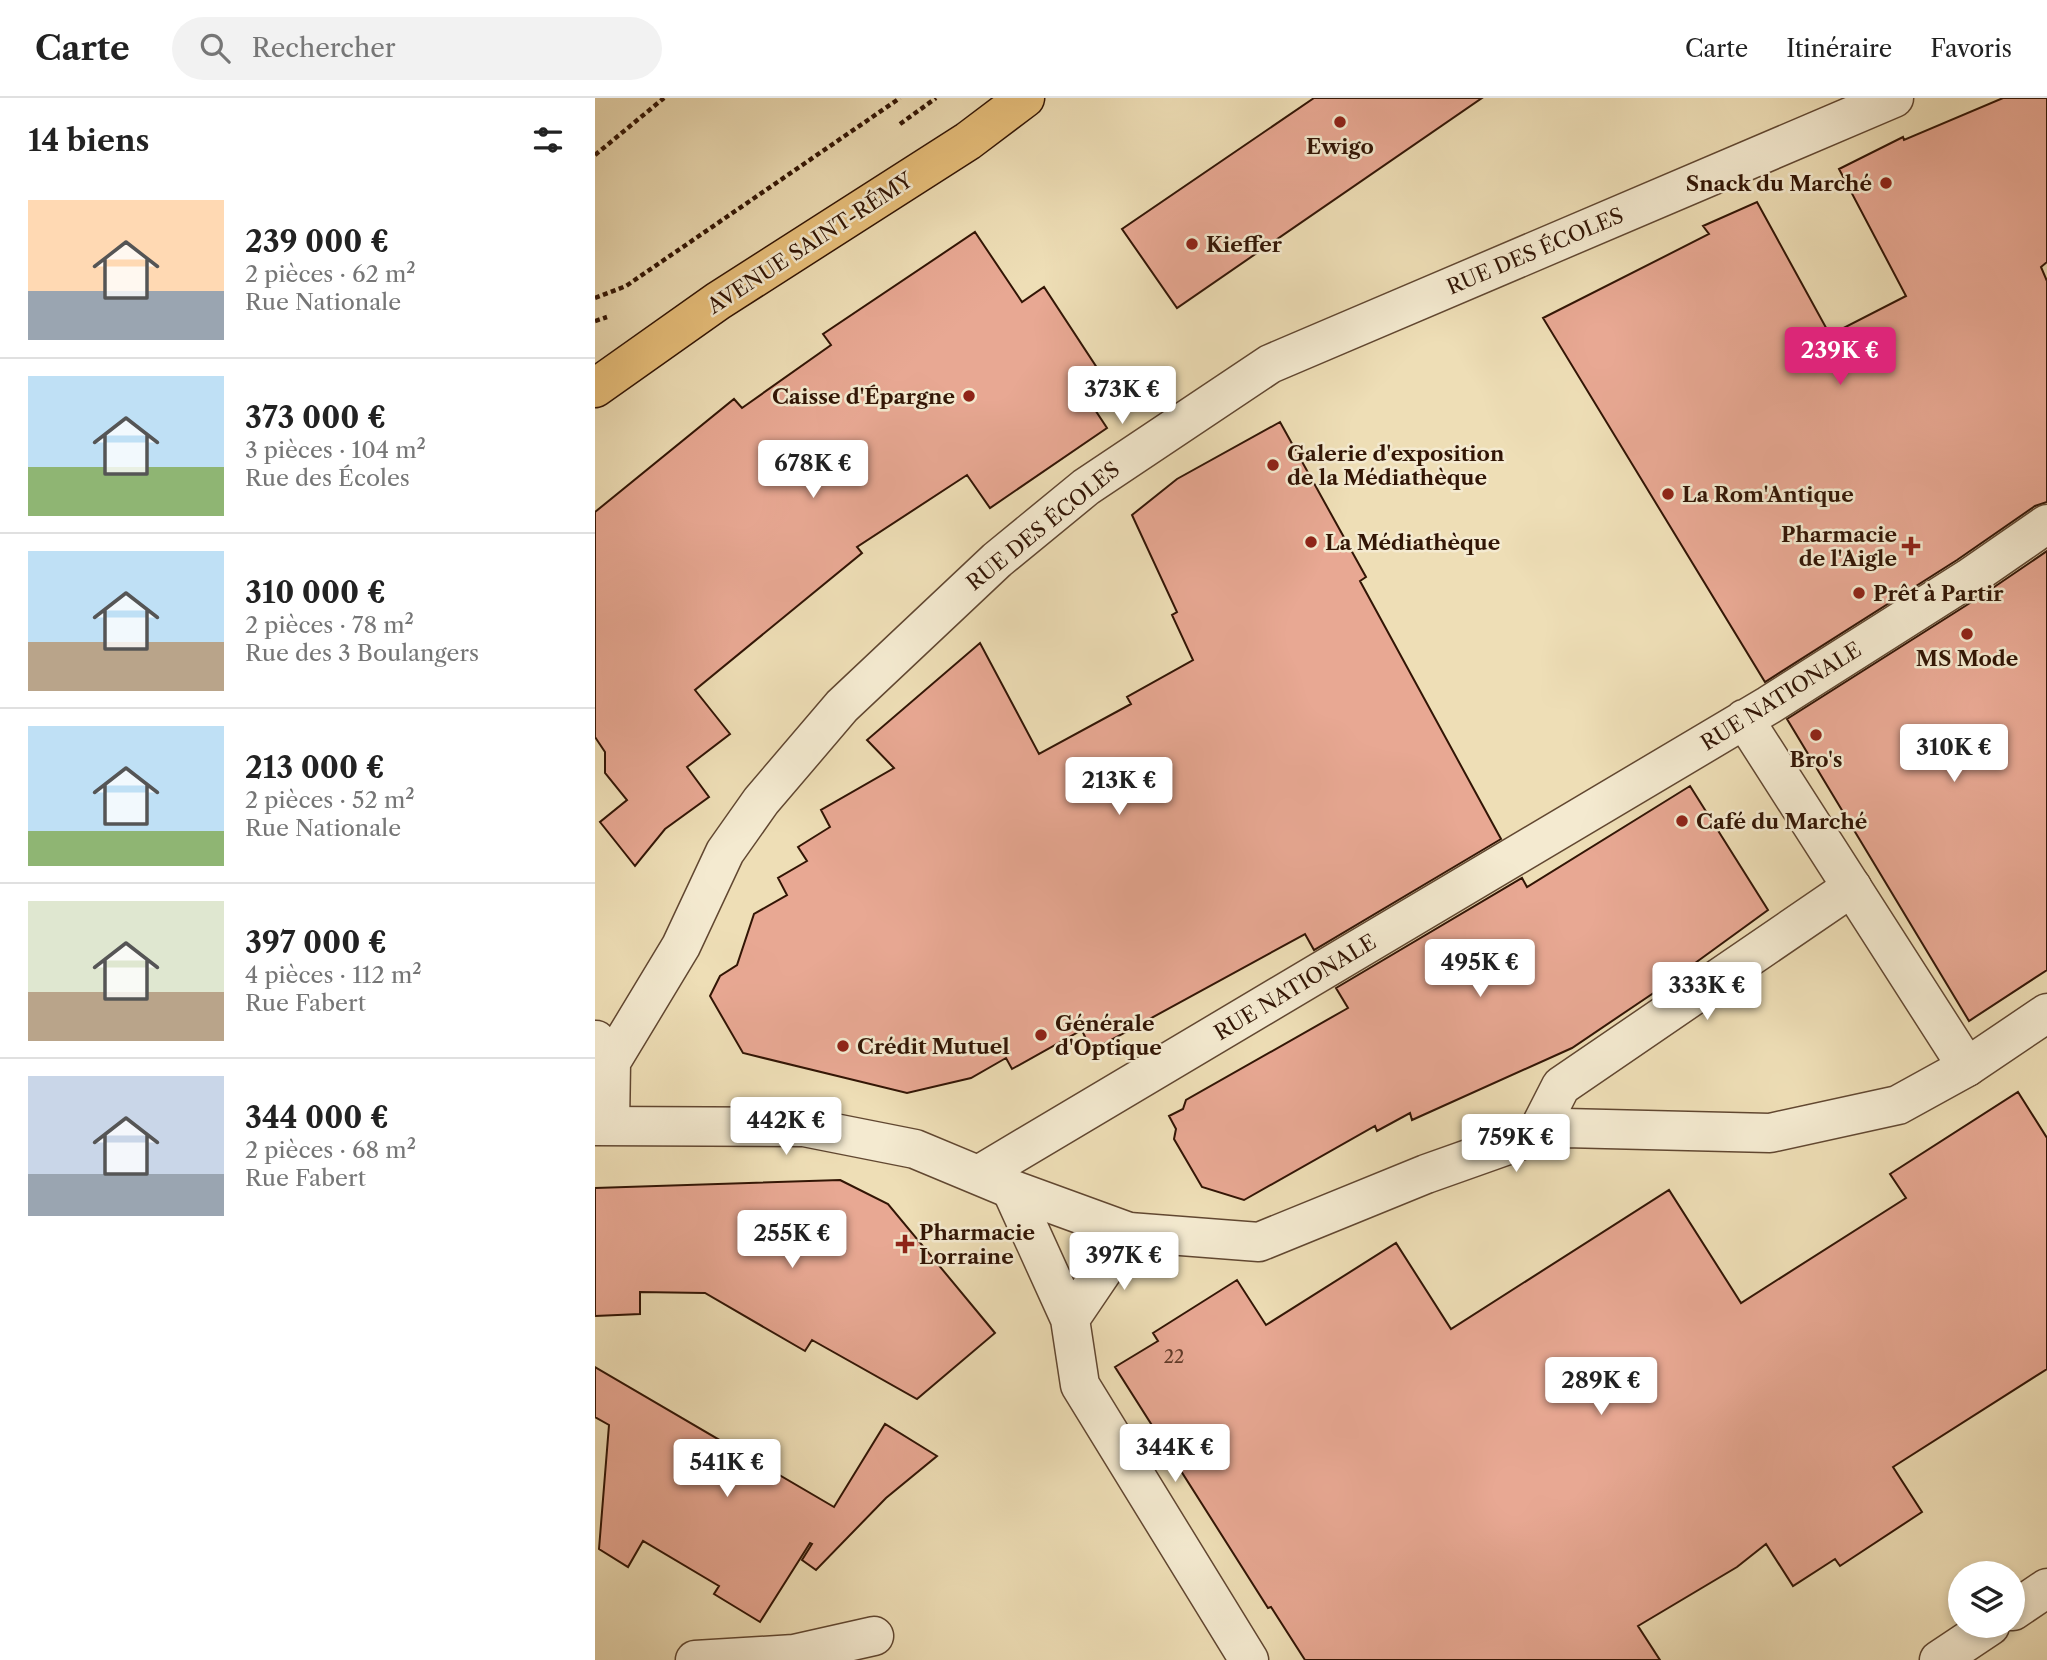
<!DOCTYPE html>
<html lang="fr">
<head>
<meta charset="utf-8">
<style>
	:root { --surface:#fff; --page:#f2f2f2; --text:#222; --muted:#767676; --line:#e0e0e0; --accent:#db2777 }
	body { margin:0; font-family:"Libre Caslon Text",serif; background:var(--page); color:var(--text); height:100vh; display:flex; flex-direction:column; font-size:26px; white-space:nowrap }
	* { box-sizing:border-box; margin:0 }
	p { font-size:23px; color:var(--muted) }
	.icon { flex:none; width:38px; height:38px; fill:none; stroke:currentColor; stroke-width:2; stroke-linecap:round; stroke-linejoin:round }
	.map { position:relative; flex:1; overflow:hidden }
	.side { display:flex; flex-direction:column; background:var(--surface); width:595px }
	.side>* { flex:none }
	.tools { position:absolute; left:1353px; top:1463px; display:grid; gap:14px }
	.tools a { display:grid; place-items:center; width:77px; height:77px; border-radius:50%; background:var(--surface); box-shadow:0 4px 10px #0003; font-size:35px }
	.price { position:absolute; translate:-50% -60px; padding:0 16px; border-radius:7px; background:#fff; color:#222; font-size:23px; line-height:46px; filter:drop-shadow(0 2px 4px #0008) }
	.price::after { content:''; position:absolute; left:50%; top:42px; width:21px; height:16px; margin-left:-10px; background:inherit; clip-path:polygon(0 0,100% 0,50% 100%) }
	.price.active { background:var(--accent); color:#fff }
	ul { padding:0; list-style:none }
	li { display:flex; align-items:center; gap:21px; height:175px; padding:0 28px }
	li+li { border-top:2px solid var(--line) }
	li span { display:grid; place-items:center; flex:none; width:196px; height:140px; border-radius:0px; color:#555 }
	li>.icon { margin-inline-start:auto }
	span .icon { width:84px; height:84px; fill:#fffc; stroke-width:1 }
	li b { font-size:30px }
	h2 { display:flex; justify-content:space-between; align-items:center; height:84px; padding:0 28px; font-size:30px }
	header { display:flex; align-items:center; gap:42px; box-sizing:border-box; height:98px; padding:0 35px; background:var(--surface); border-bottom:2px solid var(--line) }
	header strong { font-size:33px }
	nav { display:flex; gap:38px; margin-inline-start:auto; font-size:24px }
	.search { width:490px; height:63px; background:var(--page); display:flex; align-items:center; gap:18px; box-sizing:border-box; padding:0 24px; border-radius:38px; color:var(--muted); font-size:26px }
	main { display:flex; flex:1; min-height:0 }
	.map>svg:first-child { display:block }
	.building { fill:#e8a893; stroke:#321505; stroke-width:2 }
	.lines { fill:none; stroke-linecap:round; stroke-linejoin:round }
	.pedestrian-casing { stroke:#614731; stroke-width:41 }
	.minor-casing { stroke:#614731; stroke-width:41 }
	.tertiary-casing { stroke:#614731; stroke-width:41 }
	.primary-casing { stroke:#321505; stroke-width:41 }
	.path { stroke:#321505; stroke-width:4.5; stroke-dasharray:5 3.5; stroke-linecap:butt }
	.pedestrian { stroke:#f4ead0; stroke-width:38 }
	.minor { stroke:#f4ead0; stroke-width:38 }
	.tertiary { stroke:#f4ead0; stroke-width:38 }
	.primary { stroke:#e7bf7b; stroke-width:38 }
	.poi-dot { fill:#8f2418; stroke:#f4ead0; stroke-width:2.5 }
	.labels { text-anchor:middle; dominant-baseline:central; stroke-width:5; stroke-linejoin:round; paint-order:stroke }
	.number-label { font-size:18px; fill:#603a28 }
	.poi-label { font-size:21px; font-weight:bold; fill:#321505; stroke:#f4ead0; text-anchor:start }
	.street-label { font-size:21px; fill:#321505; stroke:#f4ead0 }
</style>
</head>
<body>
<header>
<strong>Carte</strong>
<div class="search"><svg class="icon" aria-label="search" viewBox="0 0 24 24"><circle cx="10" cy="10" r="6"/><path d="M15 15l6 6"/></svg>Rechercher</div>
<nav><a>Carte</a><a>Itinéraire</a><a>Favoris</a></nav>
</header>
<main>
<section class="side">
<h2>14 biens<svg class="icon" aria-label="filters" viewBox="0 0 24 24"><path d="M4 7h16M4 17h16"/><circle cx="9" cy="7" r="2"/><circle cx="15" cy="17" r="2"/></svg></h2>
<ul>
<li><span style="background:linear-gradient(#ffd9b3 65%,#9aa5b1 0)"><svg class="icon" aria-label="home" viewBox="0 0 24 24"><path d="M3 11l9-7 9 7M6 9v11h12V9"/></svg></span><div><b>239 000 €</b><p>2 pièces · 62 m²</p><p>Rue Nationale</p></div></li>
<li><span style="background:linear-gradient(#bfe0f5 65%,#8fb573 0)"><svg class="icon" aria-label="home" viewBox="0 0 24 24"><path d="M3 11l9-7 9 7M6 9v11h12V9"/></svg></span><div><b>373 000 €</b><p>3 pièces · 104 m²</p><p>Rue des Écoles</p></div></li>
<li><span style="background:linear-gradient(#bfe0f5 65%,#b9a48a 0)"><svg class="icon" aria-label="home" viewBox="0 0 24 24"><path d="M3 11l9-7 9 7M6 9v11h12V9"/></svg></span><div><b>310 000 €</b><p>2 pièces · 78 m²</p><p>Rue des 3 Boulangers</p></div></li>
<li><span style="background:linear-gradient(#bfe0f5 75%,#8fb573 0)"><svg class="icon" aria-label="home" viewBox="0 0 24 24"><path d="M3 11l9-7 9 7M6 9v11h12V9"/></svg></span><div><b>213 000 €</b><p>2 pièces · 52 m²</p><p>Rue Nationale</p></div></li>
<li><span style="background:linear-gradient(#dfe7d0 65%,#b9a48a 0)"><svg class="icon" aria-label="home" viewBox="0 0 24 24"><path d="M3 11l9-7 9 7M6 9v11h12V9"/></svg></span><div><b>397 000 €</b><p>4 pièces · 112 m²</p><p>Rue Fabert</p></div></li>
<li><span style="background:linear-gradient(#c9d6e8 70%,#9aa5b1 0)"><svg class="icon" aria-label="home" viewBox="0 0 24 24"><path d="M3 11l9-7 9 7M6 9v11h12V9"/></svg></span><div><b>344 000 €</b><p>2 pièces · 68 m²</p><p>Rue Fabert</p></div></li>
</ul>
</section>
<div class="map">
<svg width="1452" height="1562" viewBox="0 0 1452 1562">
	<rect width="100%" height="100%" fill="#eedeb6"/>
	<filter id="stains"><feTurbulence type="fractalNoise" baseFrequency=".00286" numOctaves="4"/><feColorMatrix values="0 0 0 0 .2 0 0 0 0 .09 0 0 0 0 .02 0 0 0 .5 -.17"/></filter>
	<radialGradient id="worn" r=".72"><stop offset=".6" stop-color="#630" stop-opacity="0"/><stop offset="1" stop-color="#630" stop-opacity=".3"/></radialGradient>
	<path class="building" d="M719,0H887L582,210L527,131Z
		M1408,0H1452V164L1446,169L1452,183V404L1440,408L1362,462L1170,584L948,220L1114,136L1108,128L1162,104L1235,237L1311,198L1244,71L1308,39L1309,42Z
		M380,134L427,204L449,189L510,282L489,295L512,330L395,410L372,377L262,449L267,455L100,592L135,636L92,669L114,699L70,731L40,768L5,724L32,702L10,675V654L0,639V414L139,301L147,310L236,247L228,236Z
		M685,324L771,479L765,483L906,741L719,852L710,836L496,953L487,932L417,971L411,960L376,980L312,995L148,955L115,898L125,878L142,867L159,816L192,797L183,780L212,763L203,749L235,729L226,712L299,670L272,642L385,545L444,656L536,606L532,599L598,562L577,517L582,514L537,417L582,381Z
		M1452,453V872L1374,923L1192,621L1386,498Z
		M1095,688L1173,812L1063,892L977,950L817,1022L815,1015L782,1033L780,1028L649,1102L607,1089L579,1041L581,1031L574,1018L588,1011L591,1002L753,910L741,890L927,780L932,789Z
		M1423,994L1452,1040V1271L1298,1369L1327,1414L1245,1468L1240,1461L1198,1488L1171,1446L1142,1469L1043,1528L1065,1562H710L676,1509L673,1510L520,1269L563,1243L558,1235L642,1182L671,1227L801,1145L856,1231L1074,1092L1146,1205L1311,1100L1295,1076Z
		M245,1082L293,1106L400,1235L322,1301L217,1242L210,1253L110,1195L45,1194V1216L0,1218V1090Z
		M0,1269L239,1409L290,1326L342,1358L291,1400L221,1472L207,1462L217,1446L215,1445L165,1524L119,1496L124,1488L48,1443L33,1469L4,1451L14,1327L0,1319Z"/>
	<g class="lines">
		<g class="pedestrian-casing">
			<path id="pedestrian" d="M1149,621L1372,969
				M385,1076L1174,607L1374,480L1452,426"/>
		</g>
		<g class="minor-casing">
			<path id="minor" d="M1,942L16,964L15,1027
				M16,964L86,848L130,754L166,703L247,608L402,462L491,389L675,266L1299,0
				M941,1037L966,988L1257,789
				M416,1091L475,1221L485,1287L654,1562
				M475,1221L534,1134
				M1418,1513L1452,1490
				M100,1562L199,1556L279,1538
				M1344,1562L1395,1528"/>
		</g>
		<g class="tertiary-casing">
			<path id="tertiary" d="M0,1028L209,1029L320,1051L416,1091L534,1134L664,1144L831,1076L941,1037L970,1030L1175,1035L1303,1007L1372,969L1452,915"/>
		</g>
		<g class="primary-casing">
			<path id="primary" d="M0,290L123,203L373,43L430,0"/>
		</g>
		<path class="path" d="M305,26L341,0
			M0,57L69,0
			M0,200L31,188L305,0
			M0,223L12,219"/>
		<use href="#pedestrian" class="pedestrian"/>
		<use href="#minor" class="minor"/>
		<use href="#tertiary" class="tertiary"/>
		<use href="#primary" class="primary"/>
	</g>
	<g class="poi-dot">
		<circle cx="745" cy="24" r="7"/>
		<circle cx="1291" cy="85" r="7"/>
		<circle cx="597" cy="146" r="7"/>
		<circle cx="374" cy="298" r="7"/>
		<circle cx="678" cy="367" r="7"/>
		<circle cx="1073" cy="396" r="7"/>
		<circle cx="716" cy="444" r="7"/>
		<path d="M1312.5 437.5h7v7h7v7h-7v7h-7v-7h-7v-7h7z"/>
		<circle cx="1264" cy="495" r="7"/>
		<circle cx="1372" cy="536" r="7"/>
		<circle cx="1221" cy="637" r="7"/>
		<circle cx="1087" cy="723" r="7"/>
		<circle cx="446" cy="937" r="7"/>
		<circle cx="248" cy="948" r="7"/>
		<path d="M306.5 1135.5h7v7h7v7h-7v7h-7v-7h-7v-7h7z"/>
	</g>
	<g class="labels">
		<g class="number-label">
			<text x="579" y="1259">22</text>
		</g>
		<g class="poi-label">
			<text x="745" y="48" text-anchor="middle">Ewigo</text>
			<text x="1277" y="85" text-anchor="end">Snack du Marché</text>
			<text x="611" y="146">Kieffer</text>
			<text x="360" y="298" text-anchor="end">Caisse d'Épargne</text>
			<text x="692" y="355">Galerie d'exposition<tspan x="692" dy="24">de la Médiathèque</tspan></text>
			<text x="1087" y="396">La Rom'Antique</text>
			<text x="1302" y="436" text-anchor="end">Pharmacie<tspan x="1302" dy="24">de l'Aigle</tspan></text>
			<text x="730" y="444">La Médiathèque</text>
			<text x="1278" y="495">Prêt à Partir</text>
			<text x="1372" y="560" text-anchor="middle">MS Mode</text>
			<text x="1221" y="661" text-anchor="middle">Bro's</text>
			<text x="1101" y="723">Café du Marché</text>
			<text x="460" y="925">Générale<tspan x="460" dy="24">d'Optique</tspan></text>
			<text x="262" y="948">Crédit Mutuel</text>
			<text x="324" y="1134">Pharmacie<tspan x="324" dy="24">Lorraine</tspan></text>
		</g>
		<g class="street-label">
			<text transform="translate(215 145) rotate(-33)">AVENUE SAINT-RÉMY</text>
			<text transform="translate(940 153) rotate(-23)">RUE DES ÉCOLES</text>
			<text transform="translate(448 428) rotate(-39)">RUE DES ÉCOLES</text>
			<text transform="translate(1186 598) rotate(-32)">RUE NATIONALE</text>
			<text transform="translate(700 889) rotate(-31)">RUE NATIONALE</text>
		</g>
	</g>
	<rect width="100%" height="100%" filter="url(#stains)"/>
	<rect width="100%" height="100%" fill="url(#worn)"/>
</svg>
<div class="tools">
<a><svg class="icon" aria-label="layers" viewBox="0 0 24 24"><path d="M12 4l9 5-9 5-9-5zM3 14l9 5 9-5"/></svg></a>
</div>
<b class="price active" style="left:1245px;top:289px">239K €</b>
<b class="price" style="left:527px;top:328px">373K €</b>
<b class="price" style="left:218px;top:402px">678K €</b>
<b class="price" style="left:1359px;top:686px">310K €</b>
<b class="price" style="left:524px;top:719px">213K €</b>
<b class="price" style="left:885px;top:901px">495K €</b>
<b class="price" style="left:1112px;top:924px">333K €</b>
<b class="price" style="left:191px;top:1059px">442K €</b>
<b class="price" style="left:921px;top:1076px">759K €</b>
<b class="price" style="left:197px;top:1172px">255K €</b>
<b class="price" style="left:529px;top:1194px">397K €</b>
<b class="price" style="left:1006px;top:1319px">289K €</b>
<b class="price" style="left:580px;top:1386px">344K €</b>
<b class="price" style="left:132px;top:1401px">541K €</b>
</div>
</main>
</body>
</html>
